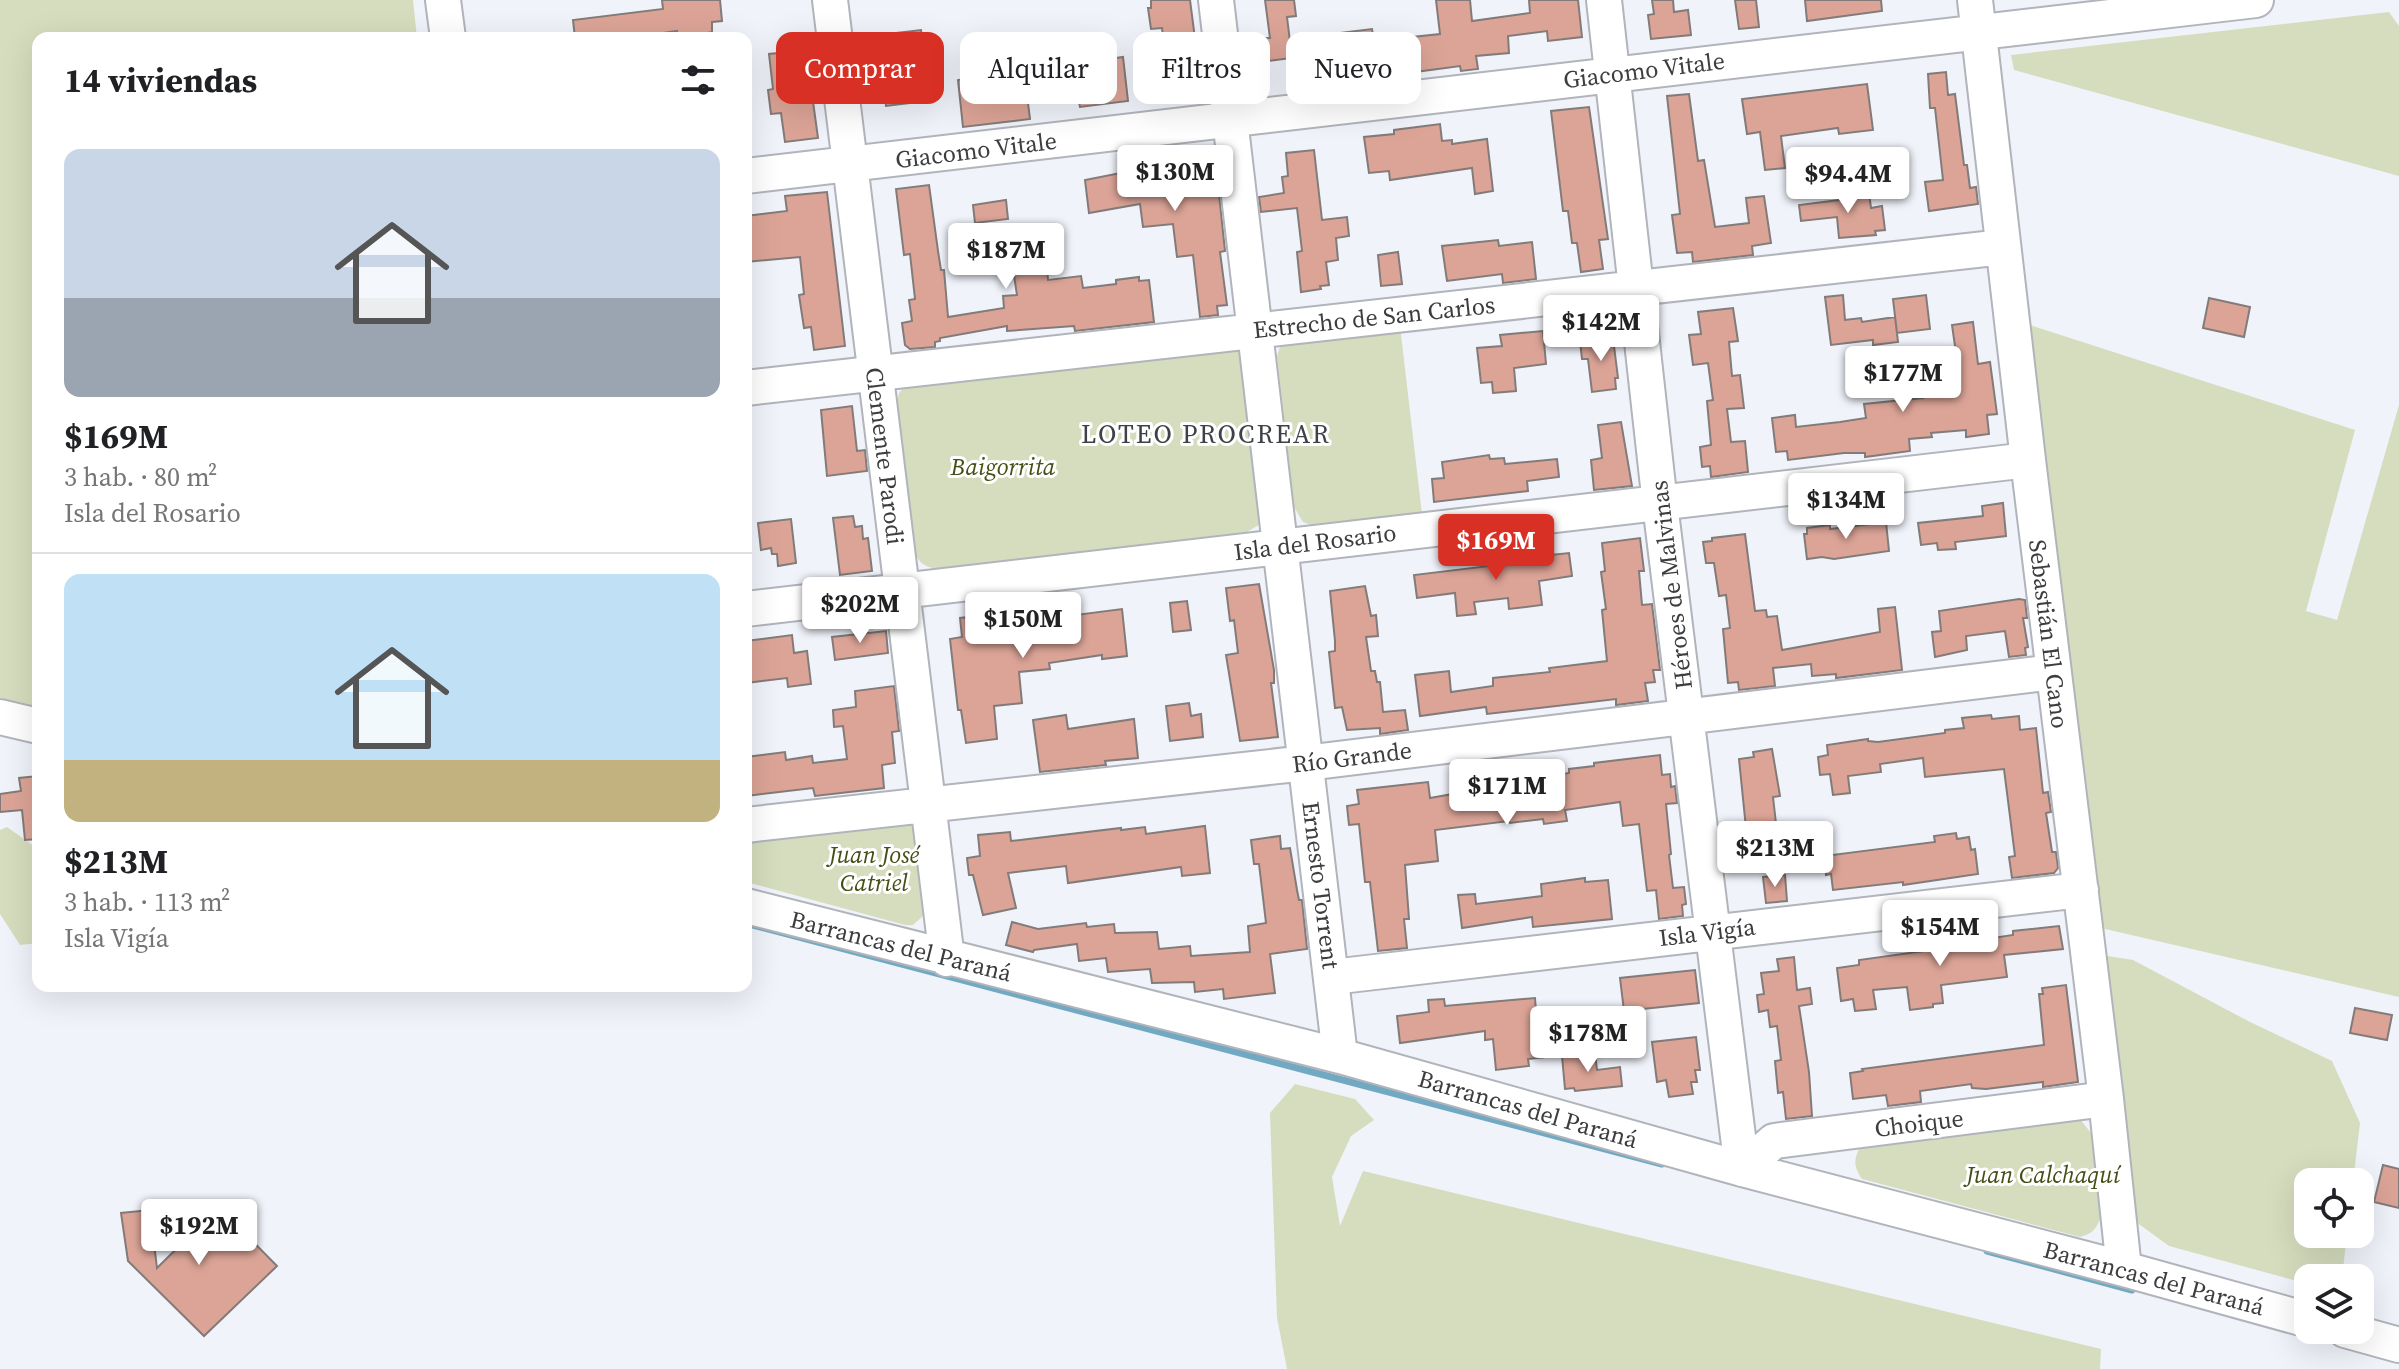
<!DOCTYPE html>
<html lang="es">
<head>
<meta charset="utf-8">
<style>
	:root { --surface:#fff; --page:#f6f6f6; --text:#202124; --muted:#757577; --line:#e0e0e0; --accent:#d93025 }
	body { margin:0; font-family:"Source Serif 4",serif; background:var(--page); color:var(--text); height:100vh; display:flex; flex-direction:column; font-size:30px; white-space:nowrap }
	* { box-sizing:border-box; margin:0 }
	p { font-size:26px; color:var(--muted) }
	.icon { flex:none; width:44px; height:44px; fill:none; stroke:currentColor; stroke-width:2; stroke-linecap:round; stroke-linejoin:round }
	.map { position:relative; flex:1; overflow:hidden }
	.panel { position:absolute; left:32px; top:32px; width:720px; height:960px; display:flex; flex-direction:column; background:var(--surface); border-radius:16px; box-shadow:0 8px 32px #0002 }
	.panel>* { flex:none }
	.banner { position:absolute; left:776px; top:32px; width:760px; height:72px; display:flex; gap:16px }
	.buttons { position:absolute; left:2294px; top:1168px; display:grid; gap:16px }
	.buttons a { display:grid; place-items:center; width:80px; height:80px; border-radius:16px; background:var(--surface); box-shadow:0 8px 32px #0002; font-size:40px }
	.price { position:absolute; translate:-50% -68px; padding:0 18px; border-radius:8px; background:#fff; color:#222; font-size:26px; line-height:52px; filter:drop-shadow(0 2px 4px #0008) }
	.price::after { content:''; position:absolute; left:50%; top:48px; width:24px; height:18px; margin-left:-12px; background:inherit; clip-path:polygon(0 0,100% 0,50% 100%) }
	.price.active { background:var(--accent); color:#fff }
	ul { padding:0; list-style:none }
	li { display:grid; align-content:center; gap:16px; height:424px; padding:0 32px }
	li+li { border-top:2px solid var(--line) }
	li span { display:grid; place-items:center; height:248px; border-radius:16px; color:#555 }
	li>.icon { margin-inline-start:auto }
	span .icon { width:144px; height:144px; fill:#fffc; stroke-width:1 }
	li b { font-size:34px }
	h2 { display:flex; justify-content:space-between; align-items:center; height:96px; padding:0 32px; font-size:34px }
	.tag { padding:0 28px; border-radius:16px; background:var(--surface); box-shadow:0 8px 32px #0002; font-size:28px; line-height:72px }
	.tag.active { background:var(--accent); color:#fff }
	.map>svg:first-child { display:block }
	.green { fill:#d6ddbe }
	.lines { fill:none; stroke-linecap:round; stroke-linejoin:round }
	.stream { stroke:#71a9c2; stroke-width:7 }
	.building { fill:#dca497; stroke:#827b79; stroke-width:2 }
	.minor-casing { stroke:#b1b4ba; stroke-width:38 }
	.minor { stroke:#fff; stroke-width:34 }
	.labels { text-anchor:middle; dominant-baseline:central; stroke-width:6; stroke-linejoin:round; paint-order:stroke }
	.street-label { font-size:24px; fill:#3c3d3f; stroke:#fff }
	.park-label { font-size:24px; font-style:italic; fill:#454e15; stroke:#fff }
	.neighbourhood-label { font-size:26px; letter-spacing:2px; fill:#3f4146; stroke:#fff }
</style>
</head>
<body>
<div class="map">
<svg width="2399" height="1369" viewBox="0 0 2399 1369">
	<rect width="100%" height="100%" fill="#f0f3fa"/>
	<path class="green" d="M0,0H413L417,38H38V707L0,698Z
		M2389,12L2399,26V176L2014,70L2011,55Z
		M2030,325L2355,430L2306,611L2337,620L2399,405V997L2101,928Z
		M1400,326L1422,514L1311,525L1303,522L1294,507L1277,356L1280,347L1286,341Z
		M1234,347L1242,354L1262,523L1247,532L936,569C923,566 918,562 914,550L897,402L899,393L907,384Z
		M906,820L913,825L919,835L925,914L913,925H905L746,882V837Z
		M7,827L38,849V943L20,945L0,914V830Z
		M2102,955L2133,960L2250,1022L2332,1061L2360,1123L2353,1182H2308V1234H2347L2342,1278H2308V1284L2169,1246L2132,1219Z
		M1295,1084L1355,1099L1374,1120L1351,1136L1332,1177L1340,1226L1363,1171L2101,1349L2100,1369H1287L1277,1318L1270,1113Z
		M2080,1119L2091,1133L2100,1219C2096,1230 2091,1234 2080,1237L1862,1179C1854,1167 1853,1160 1860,1147Z"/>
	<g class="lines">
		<path class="stream" d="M753,925L1662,1164
			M1987,1251L2132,1290"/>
	</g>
	<path class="building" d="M662,0H720L722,21L712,22V32L685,38H678L677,31L630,38H575L573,20L663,9Z
		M1151,0H1190L1201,85H1197L1198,93L1164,97L1162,73H1167L1162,28L1151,29L1148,8H1151Z
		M1265,0H1294L1296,16L1287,17L1292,58L1268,61L1265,38H1270Z
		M1436,0H1470L1472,21L1530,13L1529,0H1578L1582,37L1548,41L1547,31L1508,36L1509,53L1476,56L1478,69L1461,71L1460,66L1400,74V69L1364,73L1362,60L1342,63L1339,33L1372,29L1374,41L1440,34Z
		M1652,0H1673L1674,12L1688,10L1691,35L1651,39L1648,15L1654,14Z
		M1735,0H1756L1759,27L1739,29Z
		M1805,0H1881L1882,11L1807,21Z
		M921,30L923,47L932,46L934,66L917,68L918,82L908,83L911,103L886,106L880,35Z
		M1053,36L1057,74L1090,70L1089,62L1123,57L1128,101L1080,107L1078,97L1028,103L1030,119L963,127L958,80L980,77L981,88L1025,82L1020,40Z
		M805,43L818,138L785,142L781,113L771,114L768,90L773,89L769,54L788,52L787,45Z
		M1946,72L1948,95L1955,94L1964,165H1967L1970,188L1976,187L1978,204L1929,211L1925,182L1943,180L1935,108H1930L1928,74Z
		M1867,84L1873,130L1839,134L1838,128L1781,136L1785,168L1765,170L1760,132L1747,134L1742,99Z
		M1689,94L1698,161L1704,160L1715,227L1749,223L1746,198L1764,196L1771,243L1752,246L1753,255L1693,262L1692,252L1677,253L1672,215L1680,214L1667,96Z
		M1589,107L1608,239L1599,240L1603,269L1581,272L1577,243H1572L1568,211H1563L1551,111Z
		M1440,124L1442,141L1452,140V144L1487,139L1493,191L1475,194L1472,168L1390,180L1389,171L1369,173L1364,137L1394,134V130Z
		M1314,150L1322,220L1347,217L1349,236L1336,238L1338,260L1326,262L1329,285L1320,286L1321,289L1301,292L1297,252L1302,251L1297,208L1261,212L1259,197L1284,193L1282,177L1288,176L1286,153Z
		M1208,153L1213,194H1219L1225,251L1220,252L1227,305L1217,306L1218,315L1200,317L1193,255L1177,257L1173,224L1143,227L1140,204L1089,213L1085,180L1136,170L1135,161Z
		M929,185L938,251L941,270H944L948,317L1004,308L1003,296L1017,295L1013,269L1047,266L1048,280L1081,276L1083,288L1116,284V280L1139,277V281L1149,280L1154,322L1075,331L1074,326L1007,331V326L940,338V341L935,342V347L910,349L905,345L902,323L912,321L909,300L915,299L910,254L904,255L896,189Z
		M827,192L845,346L814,350L811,327L804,328L799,295L804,294L800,257L746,262V216L787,211L785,196Z
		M1869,193L1871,208L1882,206L1885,230L1875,231L1876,235L1839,238L1837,217L1801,221L1799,205L1847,199V196Z
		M1006,200L1008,219L975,223L973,205Z
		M1498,240L1499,246L1532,242L1536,279L1503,283L1502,274L1447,281L1442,246Z
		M1398,252L1402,284L1381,286L1378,255Z
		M1843,295L1845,320L1861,318L1862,322L1895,317L1898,342L1873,345V340L1831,345L1825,297Z
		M1926,295L1930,329L1897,333L1893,299Z
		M2209,298L2250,307L2244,337L2203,328Z
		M1733,308L1738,341L1729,342L1732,376L1740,375L1744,408L1727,409L1731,442L1745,441L1748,472L1711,477L1710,466L1702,467L1700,447L1711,445L1707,401L1713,400L1708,363L1693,365L1689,335L1701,334L1698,312Z
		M1973,322L1978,364L1990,362L1997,414L1987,415L1989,434L1966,437V430L1931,433L1932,437L1909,439L1910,451L1865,457V453H1844L1788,460L1787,451L1776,452L1772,418L1795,415L1796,427L1840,422L1866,418L1864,404L1923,398L1921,387L1960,381L1952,325Z
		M1543,331L1546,364L1514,368L1516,391L1493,393L1492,382L1481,383L1477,348L1502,346L1500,335Z
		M1613,338L1618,378H1615L1616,389L1592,392L1588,359H1582L1580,341Z
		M852,406L857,451L865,450L867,471L827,476L821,410Z
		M1621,422L1632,486L1594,490L1591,460L1602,458L1598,425Z
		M1489,455L1490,459L1504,458L1505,464L1557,459L1559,477L1527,481L1528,491L1434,502L1432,479L1444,478L1442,462Z
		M2003,503L2006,536L1955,542L1956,549L1938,550L1937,543L1921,545L1918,523L1983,516L1982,506Z
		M853,516L855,527L862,526L863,539L868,538L872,571L840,575L833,518Z
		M791,519L796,563L778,566L777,554H772L771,548L761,550L758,523Z
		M1886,522L1889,551L1834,559L1822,557L1807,559L1804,534H1807V528L1830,525V529Z
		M1745,534L1755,611L1766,610L1767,617L1777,616L1782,650L1880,632L1878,609L1895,607L1902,670L1836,678V674L1812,676L1811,664L1773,668L1775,686L1739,690L1738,682L1728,683L1723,629L1730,628L1726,595L1719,596L1714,563H1706L1703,542L1712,541V538Z
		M1640,538L1644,571H1639L1642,605L1652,604L1660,670H1653L1655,682L1645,683L1648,701L1616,705V699L1487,714L1486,707L1420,716L1415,675L1449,671L1451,692L1493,686V678L1550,672L1549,668L1607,661L1602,610L1606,609L1601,572L1605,571L1602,543Z
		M1569,553L1572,576L1539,581L1542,605L1509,609L1508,598L1474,602L1476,614L1457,616L1455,593L1417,598L1414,575L1514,563L1513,559Z
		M1259,584L1274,670V683H1271L1278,737L1240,741L1226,655L1238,653L1234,620L1230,621L1226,588Z
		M1365,586L1371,616L1376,615L1378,636L1366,637L1371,671H1375L1377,682H1380L1383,712L1405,710L1408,730L1380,734V728L1347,730L1342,707L1335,708L1329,652L1335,651V641L1330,591Z
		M2019,599L2025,600L2027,618H2023L2028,647L2025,648L2026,655L2009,657L2005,631L1966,636L1967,650L1935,657L1932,632L1941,631L1939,611Z
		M1187,601L1191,630L1173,632L1170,603Z
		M1122,609L1127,656L1102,659V655L1049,663L1050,669L1019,672L1022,703L994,706L997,739L966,743L961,710H958L950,639L962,637L960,618L977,616L980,633L1022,628L1021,622Z
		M886,631L888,653L835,660L832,637Z
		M792,635L794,653L807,651L811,684L788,687L787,678L746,683V641Z
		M894,686L899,731L892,732L895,763L882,765L884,788L815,796L813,788L746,796V757L785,752L786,760L812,756L813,763L847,759L843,726L834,727L833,710L856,707L855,691Z
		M1189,703L1191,716L1201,714L1203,737L1170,741L1166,706Z
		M1066,715L1068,729L1134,719L1138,758L1105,761L1106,765L1040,772L1033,720Z
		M1991,715L1992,719L2019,716L2020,730L2036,728L2043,793L2048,792L2051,812L2046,813L2052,852H2056L2058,868L2054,873L2012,878L2009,857L2015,856L2004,769L1925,777L1923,758L1880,764L1881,772L1848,776L1850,793L1833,795L1830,774L1820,775L1818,757L1828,755L1827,745L1868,739V741L1878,742L1945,733V730L1964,728L1962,718Z
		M1772,749L1780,796L1773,797L1778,841L1754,843L1752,827L1746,828L1739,759L1754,757L1753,752Z
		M1660,755L1662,775L1670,774L1671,787L1675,786L1677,803L1666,804L1671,854L1669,855L1673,888L1684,887L1686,904L1682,905L1683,916L1659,919L1656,890L1647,891L1639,824L1623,826L1620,802L1565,810L1567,821L1544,824L1543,819L1510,823L1509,821L1435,830L1438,861L1405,865L1409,919H1404L1407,948L1378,951L1370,882H1365L1359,824L1349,825L1347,806L1359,804L1357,790L1428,782L1430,798L1569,773V769L1594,766V763Z
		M38,776V839L25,840L22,810L0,812V794L21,791L19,778Z
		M1205,826L1210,873L1182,876L1181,867L1068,883L1066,866L1008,873L1016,908L983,915L973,875H969L967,858L980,856L978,835L1010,832L1011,841L1121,828V830L1145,827L1146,834Z
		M1956,833L1957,839L1969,837L1971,850L1975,849L1978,874L1903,885V882L1833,890L1831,874L1826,875L1824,856L1935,842L1934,836Z
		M1280,836L1281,849L1290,848L1297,890L1299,900H1302L1307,949L1270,954L1275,993L1224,999L1223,989L1195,992L1194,982L1152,983L1150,969L1108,972L1106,958L1079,961L1077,944L1034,950L1033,952L1006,945L1012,922L1038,929L1086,923L1087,927L1114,924L1115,933L1157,932L1159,949L1190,946L1191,956L1250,952L1248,926L1266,923L1259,864H1254L1251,840Z
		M1785,875L1787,901L1766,903L1763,877Z
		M1585,878V882L1608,880L1612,919L1533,927L1532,917L1462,928L1458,895L1475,894L1476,904L1542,896L1541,884Z
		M2059,926L2063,949L2004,955L2007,977L1941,985L1943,1003L1933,1004V1007L1910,1010L1907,987L1873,990L1876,1009L1855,1011L1853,999L1841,1001L1837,968L1859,965V960L1946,948V945L2013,935V931Z
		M1794,957L1797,990L1810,988L1812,1004L1799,1006L1809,1072L1812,1116L1786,1119L1783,1092L1778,1093L1775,1061L1781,1060L1777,1026L1770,1027L1768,1010L1759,1012L1757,995L1764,994L1761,973L1779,971L1777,959Z
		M1695,970L1699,1003L1624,1011L1620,978Z
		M2066,985L2078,1082L2043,1087V1082L1986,1089L1972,1088L1971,1084L1920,1091L1921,1102L1888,1106L1886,1095L1853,1099L1850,1073L1863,1071L1862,1069L2044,1045L2039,994H2043L2042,988Z
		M1535,998L1536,1011L1556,1008L1562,1055L1528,1059L1529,1066L1496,1070L1493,1039L1485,1040V1031L1400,1043L1397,1016L1429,1012L1428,1000L1444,999L1445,1006Z
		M2355,1008L2392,1015L2387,1040L2350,1033Z
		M1696,1037L1700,1070H1695L1697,1082H1691L1693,1094L1669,1097L1666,1080L1657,1082L1652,1042Z
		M1595,1053L1597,1070L1620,1067L1622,1086L1575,1091L1574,1088L1565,1089L1562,1056Z
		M2383,1165L2399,1169V1208L2374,1202Z
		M219,1207L277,1266L204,1336L128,1261L121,1213L150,1210L157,1268Z"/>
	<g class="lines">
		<g class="minor-casing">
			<path id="minor" d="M443,0L448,38
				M830,0L947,959
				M1216,0L1340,1056
				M1604,0L1660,504L1742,1169
				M1975,0L2028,460L2106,1099L2124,1269
				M746,176L2256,0
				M746,388L2003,247
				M746,609L2028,460
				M0,717L38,726
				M746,825L1306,763L2053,672
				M746,906L1340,1056L1742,1169L2124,1269L2308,1320
				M1332,977L2081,890
				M1742,1169L1774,1141L2106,1099
				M2345,1330L2399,1345"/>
		</g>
		<use href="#minor" class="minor"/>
	</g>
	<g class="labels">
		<g class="street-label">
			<text transform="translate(1644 70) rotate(-7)">Giacomo Vitale</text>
			<text transform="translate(976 150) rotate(-7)">Giacomo Vitale</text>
			<text transform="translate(1374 317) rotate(-6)">Estrecho de San Carlos</text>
			<text transform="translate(885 456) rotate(83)">Clemente Parodi</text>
			<text transform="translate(1315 542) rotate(-7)">Isla del Rosario</text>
			<text transform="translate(1671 585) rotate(-97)">Héroes de Malvinas</text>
			<text transform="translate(2049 634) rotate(83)">Sebastián El Cano</text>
			<text transform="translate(1352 757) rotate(-7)">Río Grande</text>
			<text transform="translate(1321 885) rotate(83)">Ernesto Torrent</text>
			<text transform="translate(1707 932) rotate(-7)">Isla Vigía</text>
			<text transform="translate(901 946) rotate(14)">Barrancas del Paraná</text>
			<text transform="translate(1528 1109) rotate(16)">Barrancas del Paraná</text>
			<text transform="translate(1919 1123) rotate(-7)">Choique</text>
			<text transform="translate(2154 1278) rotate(15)">Barrancas del Paraná</text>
		</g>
		<g class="park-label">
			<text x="1003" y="466">Baigorrita</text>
			<text x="874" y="854">Juan José<tspan x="874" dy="28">Catriel</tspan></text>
			<text x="2043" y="1174">Juan Calchaquí</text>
		</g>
		<g class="neighbourhood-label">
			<text x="1206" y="434">LOTEO PROCREAR</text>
		</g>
	</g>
</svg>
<div class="buttons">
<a><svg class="icon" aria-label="locate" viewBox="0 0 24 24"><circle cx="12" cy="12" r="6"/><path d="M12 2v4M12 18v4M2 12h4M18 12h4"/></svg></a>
<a><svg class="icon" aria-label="layers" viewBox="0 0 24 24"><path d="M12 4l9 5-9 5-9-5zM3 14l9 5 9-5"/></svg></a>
</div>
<b class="price" style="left:1175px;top:213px">$130M</b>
<b class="price" style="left:1848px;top:215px">$94.4M</b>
<b class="price" style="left:1006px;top:291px">$187M</b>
<b class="price" style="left:1601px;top:363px">$142M</b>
<b class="price" style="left:1903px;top:414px">$177M</b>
<b class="price" style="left:1846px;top:541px">$134M</b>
<b class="price active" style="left:1496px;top:582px">$169M</b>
<b class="price" style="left:860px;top:645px">$202M</b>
<b class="price" style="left:1023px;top:660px">$150M</b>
<b class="price" style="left:1507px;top:827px">$171M</b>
<b class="price" style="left:1775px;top:889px">$213M</b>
<b class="price" style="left:1940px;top:968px">$154M</b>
<b class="price" style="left:1588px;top:1074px">$178M</b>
<b class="price" style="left:199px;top:1267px">$192M</b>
<div class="banner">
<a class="tag active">Comprar</a>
<a class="tag">Alquilar</a>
<a class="tag">Filtros</a>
<a class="tag">Nuevo</a>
</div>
<section class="panel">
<h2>14 viviendas<svg class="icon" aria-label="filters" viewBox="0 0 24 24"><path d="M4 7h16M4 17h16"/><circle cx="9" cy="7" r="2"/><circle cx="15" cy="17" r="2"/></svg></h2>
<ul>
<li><span style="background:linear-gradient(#c9d6e8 60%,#9aa5b1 0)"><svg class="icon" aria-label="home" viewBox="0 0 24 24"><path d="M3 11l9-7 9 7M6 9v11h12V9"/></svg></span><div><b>$169M</b><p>3 hab. · 80 m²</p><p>Isla del Rosario</p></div></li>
<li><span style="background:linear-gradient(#bfe0f5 75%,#c2b280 0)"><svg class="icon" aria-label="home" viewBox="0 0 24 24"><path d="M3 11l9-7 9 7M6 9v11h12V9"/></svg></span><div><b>$213M</b><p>3 hab. · 113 m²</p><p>Isla Vigía</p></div></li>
</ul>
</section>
</div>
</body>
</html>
